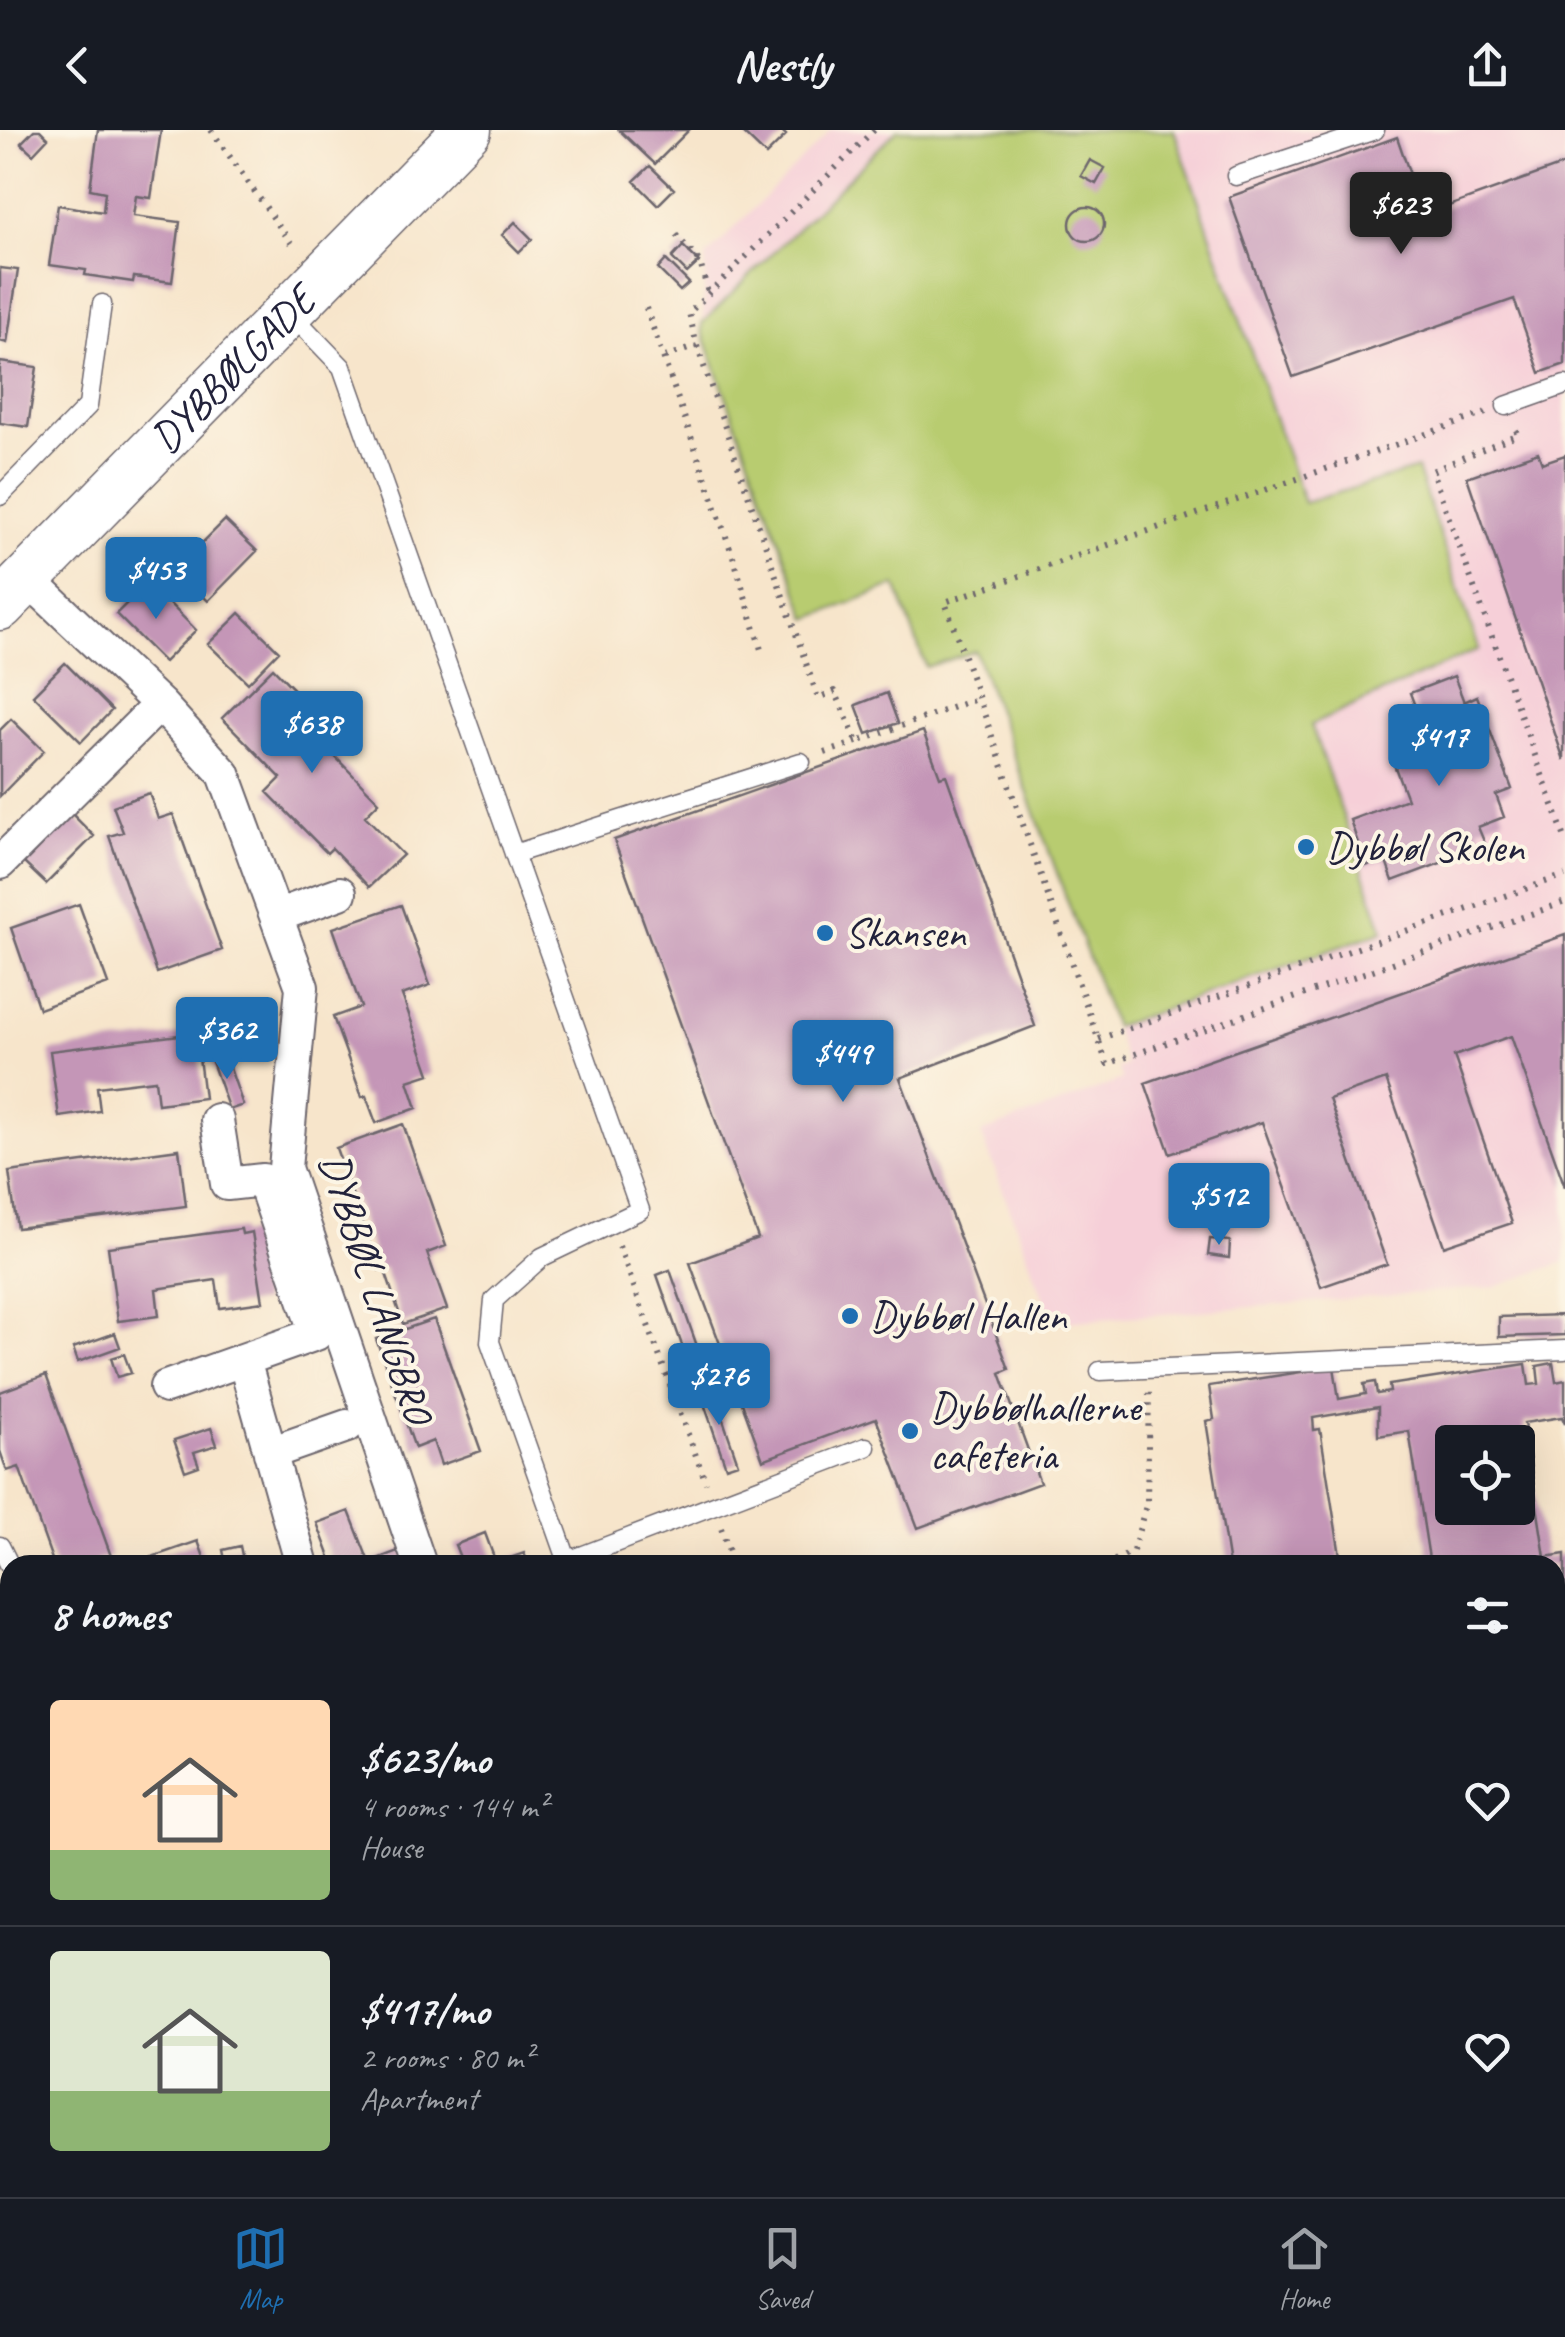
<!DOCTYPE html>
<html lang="en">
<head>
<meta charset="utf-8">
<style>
	:root { --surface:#171b24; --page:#20242c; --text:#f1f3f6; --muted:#9ea1a6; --line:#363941; --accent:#1f6fb2 }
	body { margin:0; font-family:Caveat,sans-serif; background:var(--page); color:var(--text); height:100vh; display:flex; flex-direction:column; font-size:38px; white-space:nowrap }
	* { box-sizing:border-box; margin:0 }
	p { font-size:32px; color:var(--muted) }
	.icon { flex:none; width:55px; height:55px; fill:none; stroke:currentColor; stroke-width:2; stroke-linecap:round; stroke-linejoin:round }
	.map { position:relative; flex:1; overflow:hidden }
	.side { position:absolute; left:0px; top:1425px; width:1565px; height:642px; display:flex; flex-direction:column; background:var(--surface); border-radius:30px 30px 0 0; box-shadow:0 10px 40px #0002 }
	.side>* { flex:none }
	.buttons { position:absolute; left:1435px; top:1295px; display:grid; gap:20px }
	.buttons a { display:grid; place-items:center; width:100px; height:100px; border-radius:10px; background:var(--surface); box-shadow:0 10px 40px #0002; font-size:50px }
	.price { position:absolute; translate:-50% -85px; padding:0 22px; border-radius:10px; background:var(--accent); color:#fff; font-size:32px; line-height:65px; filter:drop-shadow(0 2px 5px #0008) }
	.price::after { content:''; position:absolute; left:50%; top:60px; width:30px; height:22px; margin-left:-15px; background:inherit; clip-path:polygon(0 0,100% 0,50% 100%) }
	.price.on { background:#222; color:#fff }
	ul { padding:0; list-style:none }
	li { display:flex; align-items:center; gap:30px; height:250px; padding:0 50px }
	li+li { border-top:2px solid var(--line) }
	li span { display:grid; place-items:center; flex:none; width:280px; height:200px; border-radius:10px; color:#555 }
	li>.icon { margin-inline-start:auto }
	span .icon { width:120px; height:120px; fill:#fffc; stroke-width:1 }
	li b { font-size:42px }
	h2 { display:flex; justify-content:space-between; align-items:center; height:120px; padding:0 50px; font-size:42px }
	header { display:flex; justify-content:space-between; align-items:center; height:130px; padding:0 50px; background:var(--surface); font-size:45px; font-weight:700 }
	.menu { display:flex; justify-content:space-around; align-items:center; height:140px; border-top:2px solid var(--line); background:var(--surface); font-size:28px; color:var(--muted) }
	.menu a { display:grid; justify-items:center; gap:5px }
	.menu .on { color:var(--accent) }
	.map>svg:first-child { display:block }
	.built { fill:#f6cfd8 }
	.green { fill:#b8cc70; stroke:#6d7756; stroke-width:2.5 }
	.building { fill:#c496b7; fill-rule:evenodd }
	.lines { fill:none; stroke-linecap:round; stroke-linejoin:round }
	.lane-casing { stroke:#6d666d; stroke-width:21 }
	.street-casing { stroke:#6d666d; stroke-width:36 }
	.secondary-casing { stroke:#6d666d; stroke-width:51 }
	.path { stroke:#6d666d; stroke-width:6; stroke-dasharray:2.5 8; stroke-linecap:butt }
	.lane { stroke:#fff; stroke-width:18 }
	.street { stroke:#fff; stroke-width:32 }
	.secondary { stroke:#fff; stroke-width:48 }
	.poi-dot { fill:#1f6fb2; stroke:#fcf5e5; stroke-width:4 }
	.labels { text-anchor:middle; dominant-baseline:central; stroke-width:8; stroke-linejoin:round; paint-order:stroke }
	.street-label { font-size:42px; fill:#22223b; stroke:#fcf5e5 }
	.poi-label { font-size:42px; fill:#22223b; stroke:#fcf5e5; text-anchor:start }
</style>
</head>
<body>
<header><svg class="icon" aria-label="back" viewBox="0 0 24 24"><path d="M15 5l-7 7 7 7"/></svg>Nestly<svg class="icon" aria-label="share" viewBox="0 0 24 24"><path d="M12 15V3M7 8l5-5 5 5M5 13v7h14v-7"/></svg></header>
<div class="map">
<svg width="1565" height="2067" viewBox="0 0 1565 2067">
	<rect width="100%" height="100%" fill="#fcf5e5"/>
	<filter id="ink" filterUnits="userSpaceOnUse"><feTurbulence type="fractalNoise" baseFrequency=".01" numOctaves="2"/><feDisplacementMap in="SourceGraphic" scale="20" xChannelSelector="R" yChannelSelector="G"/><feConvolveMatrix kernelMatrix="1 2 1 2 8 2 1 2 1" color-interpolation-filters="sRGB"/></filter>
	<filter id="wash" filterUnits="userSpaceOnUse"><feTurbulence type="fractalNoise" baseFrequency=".0048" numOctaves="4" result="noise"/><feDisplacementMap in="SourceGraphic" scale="40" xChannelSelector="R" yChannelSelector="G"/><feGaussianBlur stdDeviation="2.25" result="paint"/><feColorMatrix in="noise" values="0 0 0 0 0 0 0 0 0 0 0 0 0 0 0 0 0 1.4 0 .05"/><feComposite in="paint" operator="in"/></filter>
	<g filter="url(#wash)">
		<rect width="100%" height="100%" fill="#f7e5cb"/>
		<path class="built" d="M831,0H1565V1132L1495,1157L1053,1193L981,1003L1122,950L1118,939L1126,935L1114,897L975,521L926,537L896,455L808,489L702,201L706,127Z"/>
		<path class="green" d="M897,0H1174L1304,373L1417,339L1479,519L1311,595L1384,801L1114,897L975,521L926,537L896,455L808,489L702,201V193Z"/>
		<g id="blocks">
			<path class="building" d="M34,0H40L48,8L33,24L21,13Z
				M98,0H161L151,68L136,66L133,86L180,92L172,152L134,147L133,152L85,145L86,140L49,135L58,75L103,82L105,62L90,59Z
				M619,0H689L655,34Z
				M740,0H781L786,5L766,25Z
				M1397,7L1424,85L1565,34V234L1540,243L1514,169L1293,247L1229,67Z
				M1090,30L1105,38L1096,54L1081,46Z
				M650,36L674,59L658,75L634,51Z
				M1070 94a17 17 0 1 1 34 0a17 17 0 1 1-34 0Z
				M515,92L532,109L519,122L502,105Z
				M683,116L699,132L687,143L672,128Z
				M666,130L689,153L680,161L658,139Z
				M0,138L18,140L7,213L0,211Z
				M0,232L37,237L28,297L0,293Z
				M1538,322L1542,333L1565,325L1564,630L1467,347Z
				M225,390L257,421L208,471L176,439Z
				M148,452L196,500L164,532L116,484Z
				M240,483L279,521L248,553L208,514Z
				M65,533L112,580L81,612L33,565Z
				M273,538L333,599L320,611L379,672L365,686L403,725L369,757L332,718L327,723L267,662L281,648L222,588Z
				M1454,546L1464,572L1477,566L1512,659L1496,665L1504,687L1478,697L1486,716L1393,751L1385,729L1366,736L1350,690L1407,669L1393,632L1431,618L1410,563Z
				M887,563L898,593L867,604L856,575Z
				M11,589L44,621L0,666V600Z
				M923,601L940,647L946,645L1035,896L900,948L1009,1239L1000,1243L1040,1353L918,1398L876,1288L763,1330L690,1133L758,1108L614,710Z
				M149,663L158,689L173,684L222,820L157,843L109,706L123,702L113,676Z
				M72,684L94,706L46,754L24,733Z
				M79,774L108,854L39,879L11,798Z
				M401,775L430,855L402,865L430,944L408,951L417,978L376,993L366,966L362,967L333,887L361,877L333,798Z
				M1565,805V1057L1511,906L1454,926L1512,1093L1444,1116L1386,949L1329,969L1387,1134L1321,1157L1262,992L1170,1024L1145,953Z
				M196,903L204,968L158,974L155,950L97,957L100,981L59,987L50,921Z
				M225,924L243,975L229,980L211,929Z
				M403,994L446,1116L427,1123L447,1179L403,1194L384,1138L379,1140L336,1018Z
				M179,1019L186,1076L17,1098L9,1042Z
				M241,1099L242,1104L252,1102L263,1172L220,1178L216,1150L156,1159L159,1186L118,1191L108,1117Z
				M1210,1109L1230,1111L1229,1128L1208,1125Z
				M670,1140L697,1216L684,1221L657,1145Z
				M1565,1185V1205L1499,1207V1187Z
				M434,1189L481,1321L441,1335L433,1311L415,1318L376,1209Z
				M115,1203L120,1217L78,1232L73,1218Z
				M124,1224L131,1243L117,1247L111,1228Z
				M1553,1233L1556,1252L1565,1250V1294L1562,1287L1524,1293L1545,1427L1565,1424V1472L1555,1474V1435H1430L1409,1301L1378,1306V1277L1313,1288L1314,1300L1320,1299L1341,1432L1369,1428L1370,1435H1229L1206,1291L1214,1289L1209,1256L1334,1237L1339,1269L1366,1264L1364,1254L1375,1252L1377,1264L1390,1262L1389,1255L1526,1234L1529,1255L1539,1254L1537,1236ZM1452,1312H1518V1378H1452Z
				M46,1245L111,1426L87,1435H54L19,1337L7,1341L0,1321V1262Z
				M712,1258L738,1333L726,1337L700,1262Z
				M211,1298L217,1315L194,1322L199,1336L185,1341L174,1310Z
				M349,1381L369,1432L403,1419L409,1435H333L317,1393Z
				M485,1403L496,1433L524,1423L529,1435H463L455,1415Z
				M198,1411L207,1435H132V1434Z
				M240,1416L244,1435H226L223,1420Z
				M1,1689H10V1737L3,1738Z
				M10,1829V1878H0V1830Z
				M10,1909V1940L0,1943V1912Z
				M1565,2014V2056L1555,2040V2021Z
				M240,2058H314V2067H240Z
				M355,2058H407V2067H355Z
				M495,2058H563L564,2067H497Z
				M689,2058H774V2065L689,2067Z
				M982,2058H1013L1017,2067H986Z
				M1029,2058H1151V2067H1029Z
				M117,2063H181V2067H117Z"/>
		</g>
	</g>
	<g filter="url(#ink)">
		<use href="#blocks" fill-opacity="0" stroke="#6d666d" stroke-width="2.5"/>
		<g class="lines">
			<g class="lane-casing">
				<path id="lane" d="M1236,46L1375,0
					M291,184L342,237L640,1080L542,1127L494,1170L490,1212L569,1435
					M1506,276L1565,255
					M0,366L88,276L102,174
					M514,724L801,632
					M1100,1241L1565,1220
					M0,1416L10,1436
					M568,1431L866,1317"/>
			</g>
			<g class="street-casing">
				<path id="street" d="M27,448L160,574L224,644L302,857L285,1038L420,1435
					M0,733L160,574
					M276,786L340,763
					M244,1230L302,1435
					M166,1257L316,1204L263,1050L227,1054L217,990
					M270,1323L347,1296
					M1555,1799L1565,1798
					M0,2018L10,2016
					M632,2058L636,2067
					M1290,2058L1294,2067"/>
			</g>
			<g class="secondary-casing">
				<g id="secondary">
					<path id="s1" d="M0,476L467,0"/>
					<path d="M1555,1561L1565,1560"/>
					<path d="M0,1587H10"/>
				</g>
			</g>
			<path class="path" d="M211,0L294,117
				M874,0L689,183L697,216L818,568L835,561L857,612L979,568
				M676,105L700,132L708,163
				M646,178L735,432L762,523
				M665,227L697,216
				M1486,283L945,472L1107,934L1565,772
				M1516,300L1518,304L1432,341L1565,708
				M825,623L857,612
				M1099,909L1565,745
				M619,1116L706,1353
				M721,1398L734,1435
				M1105,1435L1133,1421L1147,1372L1149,1260
				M215,2067V2058"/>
			<use href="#lane" class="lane"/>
			<use href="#street" class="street"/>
			<use href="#secondary" class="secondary"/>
		</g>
	</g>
	<g class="poi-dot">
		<circle cx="1306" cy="717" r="10"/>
		<circle cx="825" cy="803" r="10"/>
		<circle cx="850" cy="1186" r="10"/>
		<circle cx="910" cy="1301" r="10"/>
	</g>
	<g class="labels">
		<g class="street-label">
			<text stroke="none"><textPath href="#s1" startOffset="332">DYBBØLGADE</textPath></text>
			<text transform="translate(376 1158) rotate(72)">DYBBØL LANGBRO</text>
		</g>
		<g class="poi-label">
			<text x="1326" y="717">Dybbøl Skolen</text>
			<text x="845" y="803">Skansen</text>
			<text x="870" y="1186">Dybbøl Hallen</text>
			<text x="930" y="1277">Dybbølhallerne<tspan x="930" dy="48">cafeteria</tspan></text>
		</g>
	</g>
</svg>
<div class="buttons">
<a><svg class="icon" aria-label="locate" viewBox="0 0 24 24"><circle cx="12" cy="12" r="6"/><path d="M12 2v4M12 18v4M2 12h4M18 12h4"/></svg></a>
</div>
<b class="price on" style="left:1401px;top:127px">$623</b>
<b class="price" style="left:156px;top:492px">$453</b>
<b class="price" style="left:312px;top:646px">$638</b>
<b class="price" style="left:1439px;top:659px">$417</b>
<b class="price" style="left:227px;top:952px">$362</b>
<b class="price" style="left:843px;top:975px">$449</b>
<b class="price" style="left:1219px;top:1118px">$512</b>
<b class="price" style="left:719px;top:1298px">$276</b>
<section class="side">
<h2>8 homes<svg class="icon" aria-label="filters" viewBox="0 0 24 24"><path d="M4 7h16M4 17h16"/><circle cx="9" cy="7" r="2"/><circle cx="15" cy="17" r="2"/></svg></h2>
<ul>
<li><span style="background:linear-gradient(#ffd9b3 75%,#8fb573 0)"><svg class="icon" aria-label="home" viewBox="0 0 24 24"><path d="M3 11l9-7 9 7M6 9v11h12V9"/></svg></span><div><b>$623/mo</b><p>4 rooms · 144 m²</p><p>House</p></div><svg class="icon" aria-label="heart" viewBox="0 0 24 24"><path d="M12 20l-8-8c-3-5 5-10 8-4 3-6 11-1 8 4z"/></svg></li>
<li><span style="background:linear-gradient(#dfe7d0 70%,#8fb573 0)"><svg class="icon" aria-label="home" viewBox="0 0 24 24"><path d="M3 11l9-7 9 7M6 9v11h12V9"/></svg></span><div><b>$417/mo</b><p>2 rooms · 80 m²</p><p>Apartment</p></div><svg class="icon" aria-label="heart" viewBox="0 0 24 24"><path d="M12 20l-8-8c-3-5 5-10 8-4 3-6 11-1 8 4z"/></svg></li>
</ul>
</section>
</div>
<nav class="menu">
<a class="on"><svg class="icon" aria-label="map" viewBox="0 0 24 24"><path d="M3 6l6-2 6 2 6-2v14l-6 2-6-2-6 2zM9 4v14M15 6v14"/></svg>Map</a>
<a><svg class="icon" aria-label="saved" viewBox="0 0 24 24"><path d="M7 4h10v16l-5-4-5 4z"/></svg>Saved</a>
<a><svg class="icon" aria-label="home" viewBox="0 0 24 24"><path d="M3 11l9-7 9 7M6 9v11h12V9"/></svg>Home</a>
</nav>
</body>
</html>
